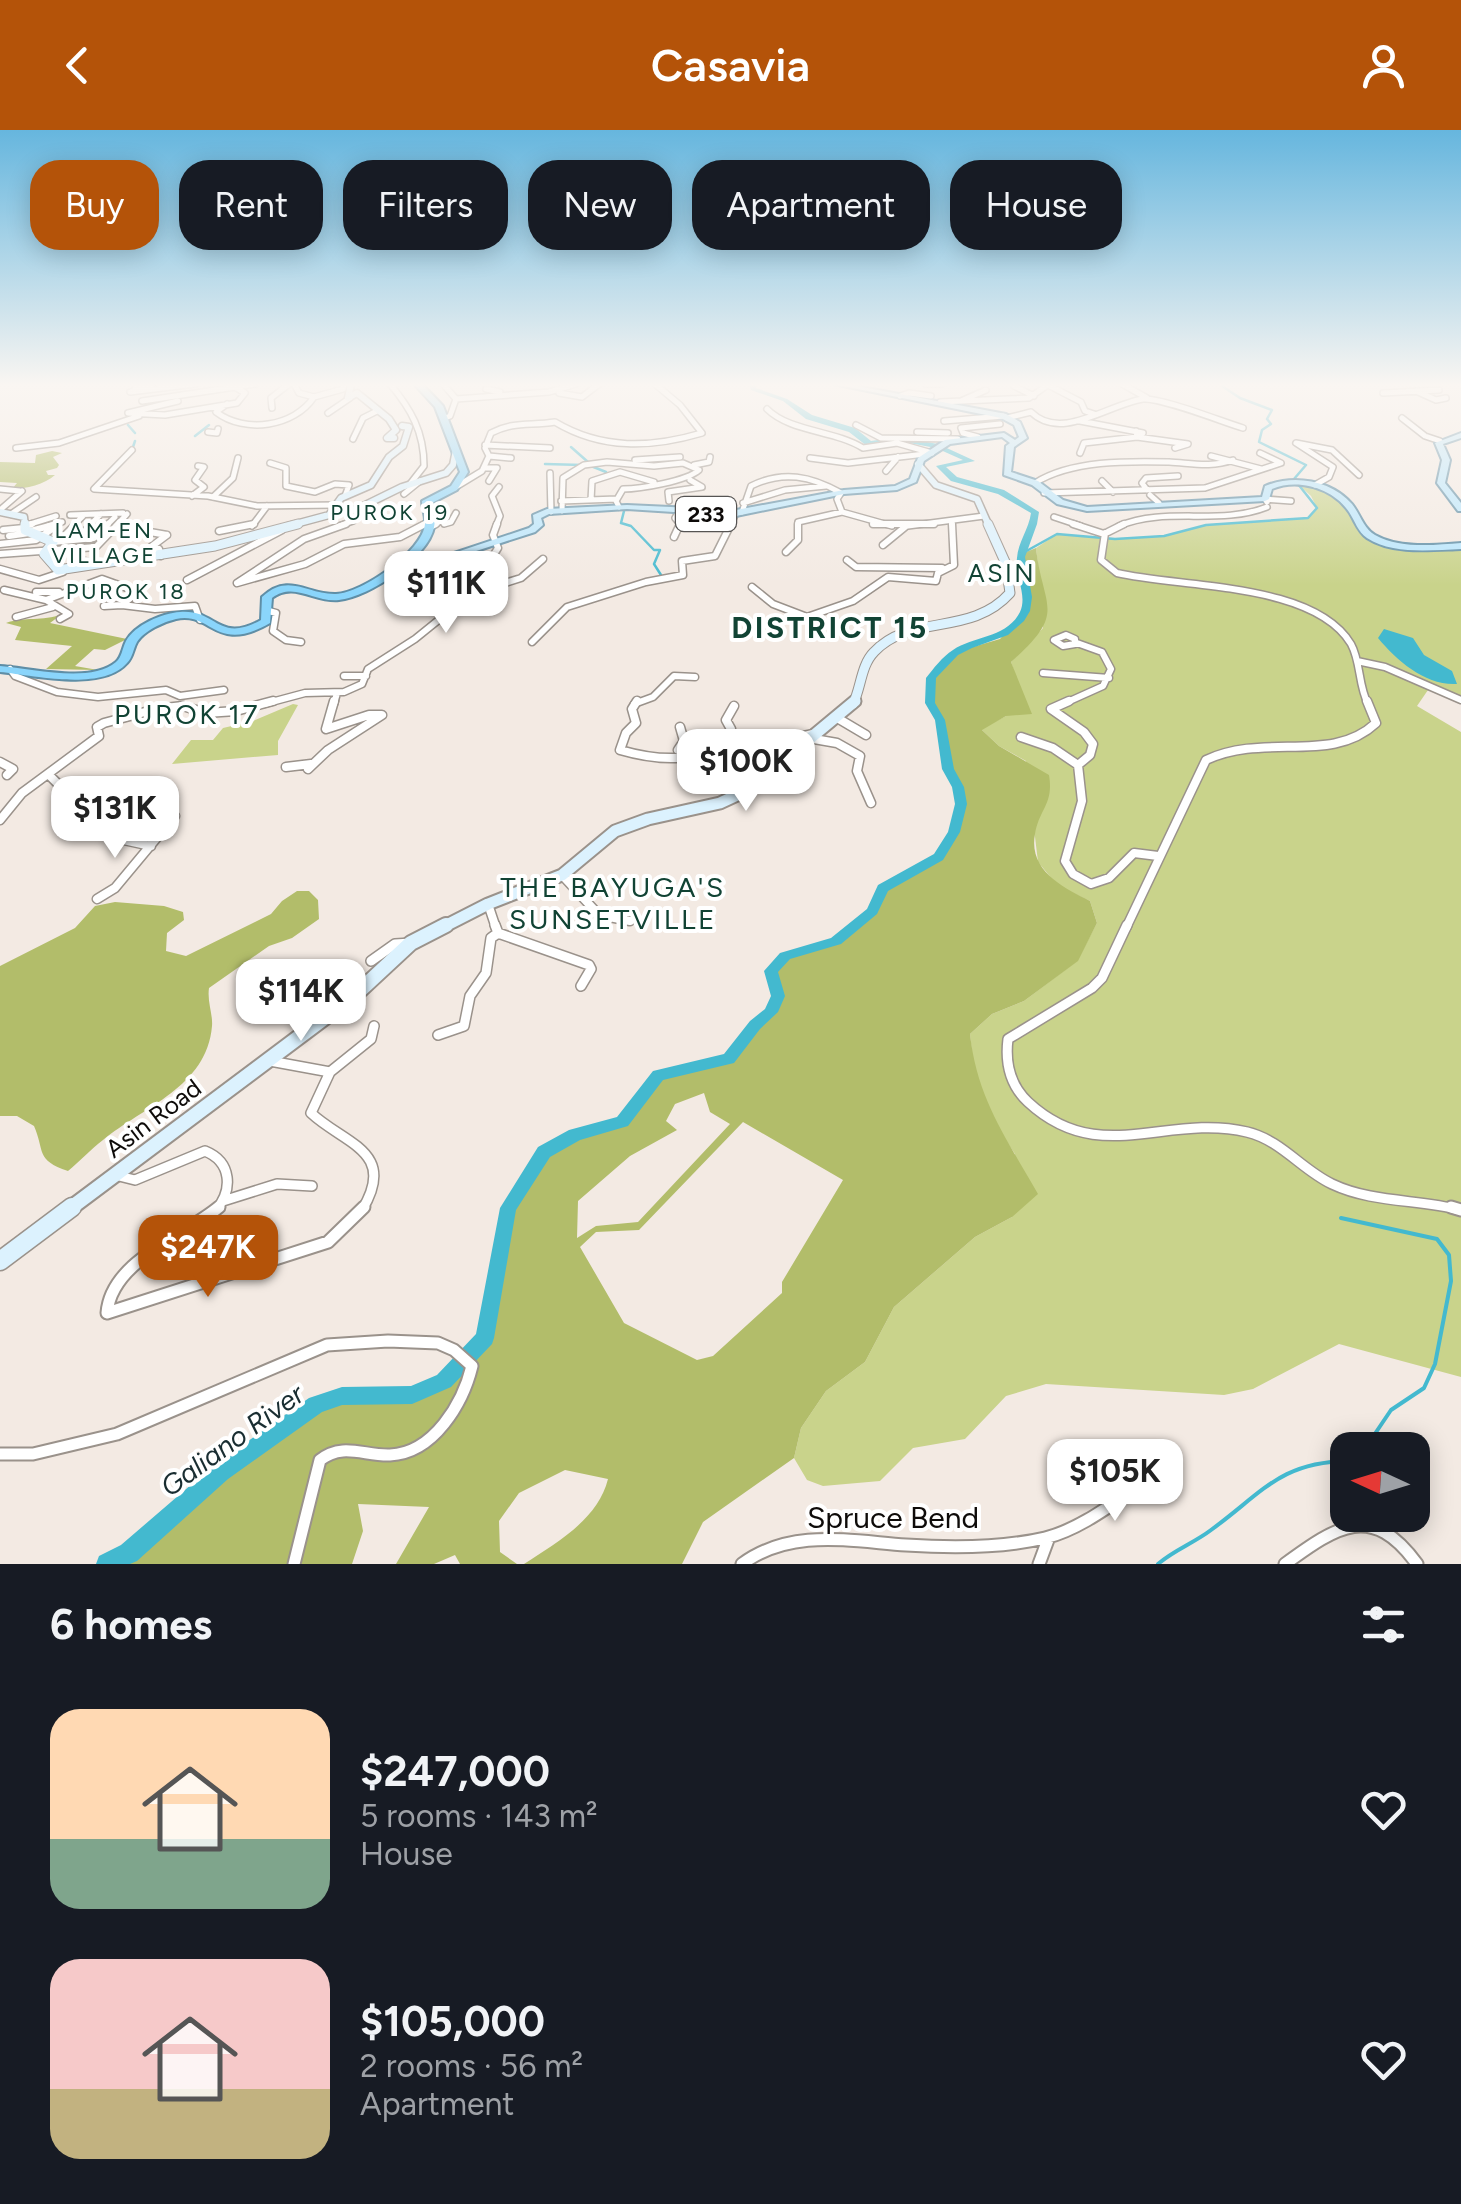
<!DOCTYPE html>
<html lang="en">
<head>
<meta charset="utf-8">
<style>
	:root { --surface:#171b24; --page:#242831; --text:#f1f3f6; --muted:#9ea1a6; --accent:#b45309 }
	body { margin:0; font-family:Figtree,sans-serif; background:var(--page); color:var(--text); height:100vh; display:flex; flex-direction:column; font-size:38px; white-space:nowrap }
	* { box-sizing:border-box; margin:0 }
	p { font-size:32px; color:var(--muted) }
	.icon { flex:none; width:55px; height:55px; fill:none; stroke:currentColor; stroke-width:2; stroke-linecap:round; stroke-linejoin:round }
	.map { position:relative; height:1434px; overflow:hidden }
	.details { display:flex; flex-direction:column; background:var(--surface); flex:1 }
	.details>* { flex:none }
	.guide { position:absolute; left:30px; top:30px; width:1402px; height:90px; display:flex; gap:20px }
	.needle { width:65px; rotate:274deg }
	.tools { position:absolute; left:1330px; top:1302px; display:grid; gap:20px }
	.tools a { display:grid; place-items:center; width:100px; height:100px; border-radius:20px; background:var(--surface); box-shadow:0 5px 25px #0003; font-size:50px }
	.price { position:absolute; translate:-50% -85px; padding:0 22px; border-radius:20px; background:#fff; color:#222; font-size:32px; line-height:65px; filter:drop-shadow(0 2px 5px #0008) }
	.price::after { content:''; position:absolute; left:50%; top:60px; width:30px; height:22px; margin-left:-15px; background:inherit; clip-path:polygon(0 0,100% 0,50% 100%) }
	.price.selected { background:var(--accent); color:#fff }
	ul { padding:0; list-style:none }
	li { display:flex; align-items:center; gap:30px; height:250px; padding:0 50px }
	li span { display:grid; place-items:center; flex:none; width:280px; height:200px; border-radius:30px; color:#555 }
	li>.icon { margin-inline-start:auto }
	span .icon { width:120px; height:120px; fill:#fffc; stroke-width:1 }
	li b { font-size:42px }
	h2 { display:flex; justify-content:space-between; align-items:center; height:120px; padding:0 50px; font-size:42px }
	.chip { padding:0 35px; border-radius:30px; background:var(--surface); box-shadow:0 5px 25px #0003; font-size:35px; line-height:90px }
	.chip.selected { background:var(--accent); color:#fff }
	header { display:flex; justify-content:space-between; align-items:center; height:130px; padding:0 50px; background:var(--accent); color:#fff; font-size:45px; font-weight:600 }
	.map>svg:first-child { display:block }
	.green { fill:#c9d38b }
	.forest { fill:#b2bd6a; fill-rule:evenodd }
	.water { fill:#43b9cf }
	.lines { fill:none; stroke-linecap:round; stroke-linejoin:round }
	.stream-far1 { stroke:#43b9cf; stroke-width:2.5 }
	.stream { stroke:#43b9cf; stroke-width:4 }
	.river { fill:#43b9cf; fill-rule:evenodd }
	.street-far4-casing { stroke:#9a928b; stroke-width:8 }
	.street-far3-casing { stroke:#9a928b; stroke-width:9 }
	.street-far2-casing { stroke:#9a928b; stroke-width:11 }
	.street-far1-casing { stroke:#9a928b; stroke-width:12 }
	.street-casing { stroke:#9a928b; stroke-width:15 }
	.secondary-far4-casing { stroke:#9a928b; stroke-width:9 }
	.secondary-far3-casing { stroke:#9a928b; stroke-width:11 }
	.secondary-far2-casing { stroke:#9a928b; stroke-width:15 }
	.secondary-far1-casing { stroke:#9a928b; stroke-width:18 }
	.secondary-casing { stroke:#9a928b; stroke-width:21 }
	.primary-casing { stroke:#5f8ea6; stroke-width:4 }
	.highway-casing { stroke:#5f8ea6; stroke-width:4 }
	.street-far4 { stroke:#fff; stroke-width:5 }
	.street-far3 { stroke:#fff; stroke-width:6 }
	.street-far2 { stroke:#fff; stroke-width:8 }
	.street-far1 { stroke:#fff; stroke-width:9 }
	.street { stroke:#fff; stroke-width:11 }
	.secondary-far4 { stroke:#dcf2fe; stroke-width:6 }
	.secondary-far3 { stroke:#dcf2fe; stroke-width:9 }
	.secondary-far2 { stroke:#dcf2fe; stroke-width:11 }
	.secondary-far1 { stroke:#dcf2fe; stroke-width:14 }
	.secondary { stroke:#dcf2fe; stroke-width:18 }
	.primary { fill:#b9e6fd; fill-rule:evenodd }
	.highway { fill:#8ad5fb; fill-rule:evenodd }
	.labels { text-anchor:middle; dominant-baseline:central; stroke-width:8; stroke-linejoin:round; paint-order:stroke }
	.far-neighbourhood-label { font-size:22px; letter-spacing:2.5px; fill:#114334; stroke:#fff }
	.shield { fill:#fff; stroke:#565453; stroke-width:2.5 }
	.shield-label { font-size:22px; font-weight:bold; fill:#0e0b09 }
	.far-quarter-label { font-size:25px; letter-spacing:2.5px; fill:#114334; stroke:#fff }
	.street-label { font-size:25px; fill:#0e0b09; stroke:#fff }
	.neighbourhood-label { font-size:28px; letter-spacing:2.5px; fill:#114334; stroke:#fff }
	.water-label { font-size:28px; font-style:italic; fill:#192d31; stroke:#fff }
	.far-district-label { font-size:30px; font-weight:bold; letter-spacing:2.5px; fill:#114334; stroke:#fff }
	.near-street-label { font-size:30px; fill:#0e0b09; stroke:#fff }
</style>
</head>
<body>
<header><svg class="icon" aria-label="back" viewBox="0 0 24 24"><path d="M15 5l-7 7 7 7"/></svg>Casavia<svg class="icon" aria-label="person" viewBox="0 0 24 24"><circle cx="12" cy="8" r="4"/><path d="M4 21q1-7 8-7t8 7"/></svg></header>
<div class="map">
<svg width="1461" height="1434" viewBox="0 0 1461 1434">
	<rect width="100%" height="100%" fill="#f3eae3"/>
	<path class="green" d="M1297,353C1316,358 1339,364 1350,383C1354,390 1355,398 1361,403C1384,423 1433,416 1461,418V566L1428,560L1417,576L1461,602V1247L1339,1214L1253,1259L1224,1265L1046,1254L1006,1266L965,1309L913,1318L880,1351L823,1356L807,1350L794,1328L801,1298L826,1261L865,1232L894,1177L975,1107L1012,1087L1015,1024L998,999L974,942L970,904L992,884L1024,871L1077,831L1097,793L1090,771L1057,755L1038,732L1026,631L999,616L981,599L1006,586L1019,556L1011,532L1043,498C1043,469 1039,445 1036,418L1057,404L1115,409L1164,406L1206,395L1308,388L1317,378L1311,366Z
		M293,574L298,575L278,611V625L172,634L191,610H213L223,598L253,591Z"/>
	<path class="forest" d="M52,321L62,323L53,327L59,335L57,338L46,341L48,345H55C45,354 26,359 12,359L17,353L0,352V332L35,333L36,325Z
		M1036,418C1043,480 1068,481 1011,532L1032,584L1006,586L982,600L999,616L1049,645C1054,674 1039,679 1035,704C1028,741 1064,758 1090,771L1097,793L1078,831L1024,871L992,884L970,904C977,969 1007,1009 1038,1064L1012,1087L975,1107L894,1177L865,1232L826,1261L801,1298L794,1328L703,1392L682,1434H524C558,1412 598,1389 608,1349L565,1340L519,1363L499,1391L500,1422L517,1434H460L455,1425L434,1434H396L429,1377L358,1374L363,1401L352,1434H107L129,1423L221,1342L316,1275L342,1266L412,1265L444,1250L485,1207L508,1078L544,1022L575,1005L622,992L658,945L729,929L755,895L771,882L778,865L771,841L785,826L836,811L872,781L883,758L939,727L954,702L961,674L958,657L948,639L940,590L930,573L931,548L959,521L1000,509L1024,482L1029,463L1022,444L1021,424ZM704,963L710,982L730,994L638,1092L596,1096L577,1108L578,1071L630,1026L677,1000L666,991L675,974ZM743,992L843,1050L782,1152V1163L713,1226L697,1230L624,1193L580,1117L596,1102L639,1100Z
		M62,484L50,493L127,509L105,520L94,519L75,536L98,540L46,539L72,516L15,510L21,497L6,493C25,486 42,492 62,484Z
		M297,761H309L318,770L319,789L292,808L269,816L209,858C207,872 213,884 212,896C207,957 143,977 103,1010C91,1019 80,1031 68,1041C35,1030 45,1021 34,996L17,986H0V836L75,798L95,776L115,772L164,776L183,782L184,790L167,803L166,821L186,826L271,784L282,771Z"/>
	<path class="water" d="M1384,499L1413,508L1424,525L1452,541L1457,554C1426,556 1397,531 1378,508Z"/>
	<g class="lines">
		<path class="stream-far1" d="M128,295L135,303
			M195,306L209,295
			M133,317L135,311
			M571,317L588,332
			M545,334L583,335
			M591,336L606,342
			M624,381L621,393L631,396L654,420H660L654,434L661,445
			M1021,424L1057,404L1115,409L1164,406L1206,395L1308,388L1317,378L1294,349L1306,335L1259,312L1262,300L1271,294L1267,289L1272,280L1240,268L1222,256L1225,254"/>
		<path class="stream" d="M1341,1088L1437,1109L1449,1125L1451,1151L1435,1234L1424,1258L1391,1280L1364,1320
			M1158,1434C1174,1420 1194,1413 1211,1400C1262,1363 1280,1332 1348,1331"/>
		<path class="river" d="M749,254H755L756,258L787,269L812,285L855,298L871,311L898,307L938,314L975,331L946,337L957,347L1004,360L1039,382L1037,394L1025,427L1032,467L1030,481L1024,491L1008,505L972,518L958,525L936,548L935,573L945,590L954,639L964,657L967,674L960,702L943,730L888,761L877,784L841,814L790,829L778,842L785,866L778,882L760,899L734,933L663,950L628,996L580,1010L550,1027L516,1080L494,1208L492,1214L451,1257L419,1271L412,1274L342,1275L322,1282L228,1349L137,1431L130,1434H96L99,1426L121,1415L214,1335L309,1268L342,1257L411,1256L437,1245L476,1204L500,1078L538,1017L569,1000L617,987L653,941L724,924L750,891L765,879L771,866L764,841L780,823L831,808L867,779L878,755L934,724L948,702L955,674L952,657L942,639L935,590L925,573L926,548C934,538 942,527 953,520C974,506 1007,508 1020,482C1028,464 1014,446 1017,428C1018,412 1029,399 1031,383L998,364L951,351L936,336L963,330L936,318L898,311L867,316L849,302L806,289L783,271L751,260Z"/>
		<g class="street-far4-casing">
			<path id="street-far4" d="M141,254L135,257L151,255L130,262L195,254
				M294,254L299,263L314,267L343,259L344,254
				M390,254C411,279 424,302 424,336L410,354
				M443,254L456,269
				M926,254H942
				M1122,254L1147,268
				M1014,256L1034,266
				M1050,256L1081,272L1085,281L1094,284
				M486,259L500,262
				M1416,261L1436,270L1446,268
				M559,263L582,267L599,254
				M1383,263L1439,260
				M900,266L909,263L931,266
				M142,271L255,254
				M178,271L128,283L165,285L237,273L245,263L235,257
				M961,271L986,260
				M940,272L1029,268L1049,254
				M227,274L216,282C245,304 294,297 314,267
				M272,278L271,268L289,254
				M767,279C790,302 834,300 863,318L897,313L932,323
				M328,283L350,268
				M445,288L450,286L456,269L549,262L576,254
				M1007,288L1031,282C1061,312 1109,274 1143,269C1160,267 1223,292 1243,298
				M1402,288L1425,306L1440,311
				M944,291L1003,286
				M1080,291L1143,303
				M856,295L881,308L958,309
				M208,302L217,303L218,299
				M917,302L948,303
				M978,307L963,303L961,298L1000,294
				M1137,307L1188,314L1175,318
				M353,309L363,288L377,281
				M485,315L550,318
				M16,318L59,313L139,286
				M132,320L94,359L208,366L257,376L335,375
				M1080,323L1084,313L1137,307L1136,301
				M489,326L511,328
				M1211,326L1261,339
				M810,328L848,333L925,324
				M635,330L680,327
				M270,333L286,338V356L315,362L335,354L349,355L345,366
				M694,335L709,332L710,327
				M485,338H497L489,351
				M886,341L898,327
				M550,343L551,382
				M1102,351L1113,362
				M1035,353C1071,330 1128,331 1169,332C1191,333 1211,338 1233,330
				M1315,355L1329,347L1333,337L1296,313L1332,320L1359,345
				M454,358L482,341L489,326L485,318L491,303C514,291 530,296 555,292C602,320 651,318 702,303L680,275L655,254
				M0,359L20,361
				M1147,360L1142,353L1146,348L1178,346
				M1044,363L1205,358L1281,333L1260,323
				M404,364L420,351
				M1150,365L1159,373
				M192,366L204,357L195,350L204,337L198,336
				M213,367L233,348L238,328
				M591,370L592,351L620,342L654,352
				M561,371L617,369
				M669,371L668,362L702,357L690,350
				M1267,372L1265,369L1291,371
				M743,373L785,360L826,356
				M0,380L22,361
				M562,381L563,348L584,335L607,332L654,336L683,333L699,340C687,351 640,359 623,359L616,371L619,377
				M679,381L675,388L682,396
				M742,382L751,356C783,340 811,346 841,363L837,369L842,382L892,396
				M11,384L36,367
				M70,385L123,383
				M1054,387L1081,396
				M24,396L56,386
				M48,396L62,392
				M73,396L83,386
				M89,396L101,384
				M106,396L115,387
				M116,396L127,384
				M252,396L267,376
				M339,396L353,391L370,375
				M421,396L430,391
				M432,396L442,390L444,394L451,392L456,383
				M496,396L500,386L492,366L499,357
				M730,396L736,383
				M798,396V392L842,382
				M908,396L984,386
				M1119,396C1166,376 1219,396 1267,377"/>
		</g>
		<g class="street-far3-casing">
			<path id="street-far3" d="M873,394H934
				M1073,394L1104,404
				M24,396L32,394
				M430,397L436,394
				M3,400L24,398
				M219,401L254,394
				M27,402L57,394
				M150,402L167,405
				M1108,402L1124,394
				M1105,403L1101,430L1117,443C1181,458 1314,452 1351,514C1361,532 1358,555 1368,574
				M9,406L29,403
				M674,407L680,394
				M77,409L92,394
				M59,411L76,394
				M53,412L94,408L108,394
				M0,414L36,410L58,395
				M883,415L905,397
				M786,422L798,410V394
				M0,424L96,417L118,394
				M161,426L159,419L151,417L167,405
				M72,429L90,432
				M847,430L856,437L942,438
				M0,439L39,450L63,442
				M187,450L282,400
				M237,453L305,434L344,414L400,407L425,394
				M237,453L304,409L346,394
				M752,457L773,474L807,487L853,471L888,447L936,451L938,443L954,435L952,394
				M4,460L46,470
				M36,462H59
				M103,464L116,454
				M470,464L521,448L543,429
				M104,476L122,475
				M269,481L276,483L273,501L286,510L301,512
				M16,487L53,477
				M60,489L69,484L46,470L102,449L138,462L122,475L155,479L195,476L200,490
				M1066,505L1075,509V514L1063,516L1054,510Z
				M532,512L567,477L646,452L683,445L682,431L715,426L731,394
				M1357,531L1385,537L1461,570
				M10,539L15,546L57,562L98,567L166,560L180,566
				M1043,543L1109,548
				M344,546H366
				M180,566L224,560
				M264,574L305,563L344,562L362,554L368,539L415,509L467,467L498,418L493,405L497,394
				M334,574L337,563
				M634,574L653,567L674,546L695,547
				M1063,574L1103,556L1111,539L1102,522L1077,513"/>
		</g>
		<g class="street-far2-casing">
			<path id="street-far2" d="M637,571L632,579L636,593L626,603L620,620C658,631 695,633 729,612L731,599L726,590L734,576
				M1069,571L1051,579L1084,602L1093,614L1090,625L1078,635L1082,671L1065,731L1073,744L1091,754L1109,748L1134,723L1158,726
				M839,589L866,605
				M680,597L684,611L678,620L690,623
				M1021,607L1053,618L1078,635
				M814,609L837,613L860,626L857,641L871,673
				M729,612L759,622L776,612L813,604
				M688,627L686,636C699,649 724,647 740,658L749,654
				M0,632L13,639L7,645
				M286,637L311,634
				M308,639L328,620L382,585H369L326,599L334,571
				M50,646L73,669L91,675L105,706L151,716
				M0,690L22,663L99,606L97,597L104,593L156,579L183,576L206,583L236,581L273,571
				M562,745L599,785L630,791
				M97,769L115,758L175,686
				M488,774L496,798
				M1126,798L1206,630C1266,602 1331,635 1376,593L1367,571"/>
		</g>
		<g class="street-far1-casing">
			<path id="street-far1" d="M495,795L498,803L589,835L591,839L581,856
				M1127,795L1102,848L1092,858L1008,909C1005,933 1010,955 1028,972C1099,1038 1166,983 1247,1002C1281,1010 1302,1040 1332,1054C1372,1073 1418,1069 1460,1080
				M371,831L395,814L411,813
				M438,905L464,896L470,866L486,843L491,808L498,803
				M270,931L330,942
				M115,1045L135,1050L205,1021C232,1032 233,1060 216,1080
				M223,1071L277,1054L312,1056
				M362,1080C398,1021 344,1014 311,983L330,942L371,909L374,896"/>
		</g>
		<g class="street-casing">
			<path id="street" d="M219,1077C183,1107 111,1131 107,1183L328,1112L364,1077
				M1451,1077L1461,1080
				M0,1324H33L117,1304L327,1215L388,1211L438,1213L454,1220L472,1236C463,1273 434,1323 390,1325C364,1326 343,1312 320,1330L294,1434
				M742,1434C791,1398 849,1411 906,1415C950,1418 1002,1418 1045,1408C1086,1398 1124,1364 1159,1343
				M1039,1434L1049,1407
				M1285,1434C1337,1396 1372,1372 1417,1434"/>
		</g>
		<g class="secondary-far4-casing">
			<path id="secondary-far4" d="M351,254L348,268L357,263L389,289L396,300L387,308H394
				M918,334L936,355L977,369L989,396
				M338,377L355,380L402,357L446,343L453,335L456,320
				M0,382L24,387L25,396
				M288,396L329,385L341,368L371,355L389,327L403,316L409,297L402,296"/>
		</g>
		<g class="secondary-far3-casing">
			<path id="secondary-far3" d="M25,394V400L53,412L44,424L58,440L215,416L298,394
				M853,574C861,558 861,535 874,522C910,483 971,507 1010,463L1006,434L988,394"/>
		</g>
		<g class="secondary-far2-casing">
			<path id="secondary-far2" d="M441,798L488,774L562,745L615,701L648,689L720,673L748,660L855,571"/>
		</g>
		<g class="secondary-far1-casing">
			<path id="secondary-far1" d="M68,1080L355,865L411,813L446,795"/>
		</g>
		<g class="secondary-casing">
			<path id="secondary" d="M0,1131L72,1077"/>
		</g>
		<g class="primary-casing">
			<path id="primary" d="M833,254H846L1006,284L1020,292L1027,308L1014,317L1011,342L1038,351L1063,370L1087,377L1262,367L1265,356C1294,344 1331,350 1352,374C1360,384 1364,399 1375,405C1400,419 1434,415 1461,413V419C1432,420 1393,425 1367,408C1358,402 1355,391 1349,382C1333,358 1298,348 1272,359L1269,369L1265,371L1087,381L1057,374L1032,355L1004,345L1006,316L1010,313L1002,307L950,314L924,331L916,352L897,360L844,364L736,386L627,379L549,384L541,388L543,395L535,402L387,450L379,448L529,398L534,394L533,385L547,379L627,375L736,380L844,360L895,356L910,349L918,328L945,310L1004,303L1015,310L1019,307L1014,295L1001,288Z
				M1461,303V308L1443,314L1450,330L1445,353L1461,373V381H1458L1437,353L1442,330L1435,313Z"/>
		</g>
		<g class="highway-casing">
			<path id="highway" d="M414,254H422L443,276L468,342L457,360L430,374C432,382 436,389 434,397C428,428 369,467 339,470C315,473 294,451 272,468L270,493C215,525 212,481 176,489C163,492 144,501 137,512C133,519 133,527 127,533C102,562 33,545 0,542V536C31,538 90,554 116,532C122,527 122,519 126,511C135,495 162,483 180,482C217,479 218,514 261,490L262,467C289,442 307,465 336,464C362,463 423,421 425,394C426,386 422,378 422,371L451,356L460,342L435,277Z"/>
		</g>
		<use href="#street-far4" class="street-far4"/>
		<use href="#street-far3" class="street-far3"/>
		<use href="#street-far2" class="street-far2"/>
		<use href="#street-far1" class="street-far1"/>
		<use href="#street" class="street"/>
		<use href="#secondary-far4" class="secondary-far4"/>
		<use href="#secondary-far3" class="secondary-far3"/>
		<use href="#secondary-far2" class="secondary-far2"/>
		<use href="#secondary-far1" class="secondary-far1"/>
		<use href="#secondary" class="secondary"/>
		<use href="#primary" class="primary"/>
		<use href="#highway" class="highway"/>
	</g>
	<linearGradient id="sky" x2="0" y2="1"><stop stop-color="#66b6de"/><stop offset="0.56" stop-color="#faf6f2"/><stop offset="1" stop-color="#faf6f2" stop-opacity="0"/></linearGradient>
	<rect width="1461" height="455" fill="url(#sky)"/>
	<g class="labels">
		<g class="far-neighbourhood-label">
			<text x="390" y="382">PUROK 19</text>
			<text x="104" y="400">LAM-EN<tspan x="104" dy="25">VILLAGE</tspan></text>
			<text x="126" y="461">PUROK 18</text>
		</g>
		<rect class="shield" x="676" y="367" width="60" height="34" rx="8"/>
		<g class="shield-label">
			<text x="706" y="384">233</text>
		</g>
		<g class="far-quarter-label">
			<text x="1002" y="443">ASIN</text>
		</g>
		<g class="street-label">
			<text transform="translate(153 988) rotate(-37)">Asin Road</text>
		</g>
		<g class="neighbourhood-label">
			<text x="187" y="584">PUROK 17</text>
			<text x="613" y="757">THE BAYUGA'S<tspan x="613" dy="32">SUNSETVILLE</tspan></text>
		</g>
		<g class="water-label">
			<text transform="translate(232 1310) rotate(-36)">Galiano River</text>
		</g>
		<g class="far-district-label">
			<text x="830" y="497">DISTRICT 15</text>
		</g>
		<g class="near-street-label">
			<text x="893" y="1387">Spruce Bend</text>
		</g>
	</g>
</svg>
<div class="tools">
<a><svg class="needle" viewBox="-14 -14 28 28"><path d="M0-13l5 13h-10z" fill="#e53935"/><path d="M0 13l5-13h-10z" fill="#9ea1a6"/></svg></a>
</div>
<b class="price" style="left:446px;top:506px">$111K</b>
<b class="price" style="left:746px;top:684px">$100K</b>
<b class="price" style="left:115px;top:731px">$131K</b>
<b class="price" style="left:301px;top:914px">$114K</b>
<b class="price selected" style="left:208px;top:1170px">$247K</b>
<b class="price" style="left:1115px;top:1394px">$105K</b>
<div class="guide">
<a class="chip selected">Buy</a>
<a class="chip">Rent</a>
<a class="chip">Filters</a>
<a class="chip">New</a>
<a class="chip">Apartment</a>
<a class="chip">House</a>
</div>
</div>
<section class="details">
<h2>6 homes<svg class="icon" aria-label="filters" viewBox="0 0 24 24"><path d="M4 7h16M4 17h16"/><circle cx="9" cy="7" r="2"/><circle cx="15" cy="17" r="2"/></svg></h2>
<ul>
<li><span style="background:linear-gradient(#ffd9b3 65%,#7fa58c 0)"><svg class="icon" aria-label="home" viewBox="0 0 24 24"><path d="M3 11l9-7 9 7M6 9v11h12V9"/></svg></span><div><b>$247,000</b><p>5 rooms · 143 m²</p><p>House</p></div><svg class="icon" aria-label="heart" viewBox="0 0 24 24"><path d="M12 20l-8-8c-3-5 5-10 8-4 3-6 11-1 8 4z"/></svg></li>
<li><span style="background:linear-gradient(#f6c9c9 65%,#c2b280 0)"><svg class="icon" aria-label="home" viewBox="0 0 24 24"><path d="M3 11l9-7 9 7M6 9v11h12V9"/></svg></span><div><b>$105,000</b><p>2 rooms · 56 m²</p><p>Apartment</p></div><svg class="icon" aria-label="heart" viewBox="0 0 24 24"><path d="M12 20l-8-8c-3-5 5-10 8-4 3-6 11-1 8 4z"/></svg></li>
</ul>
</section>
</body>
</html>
